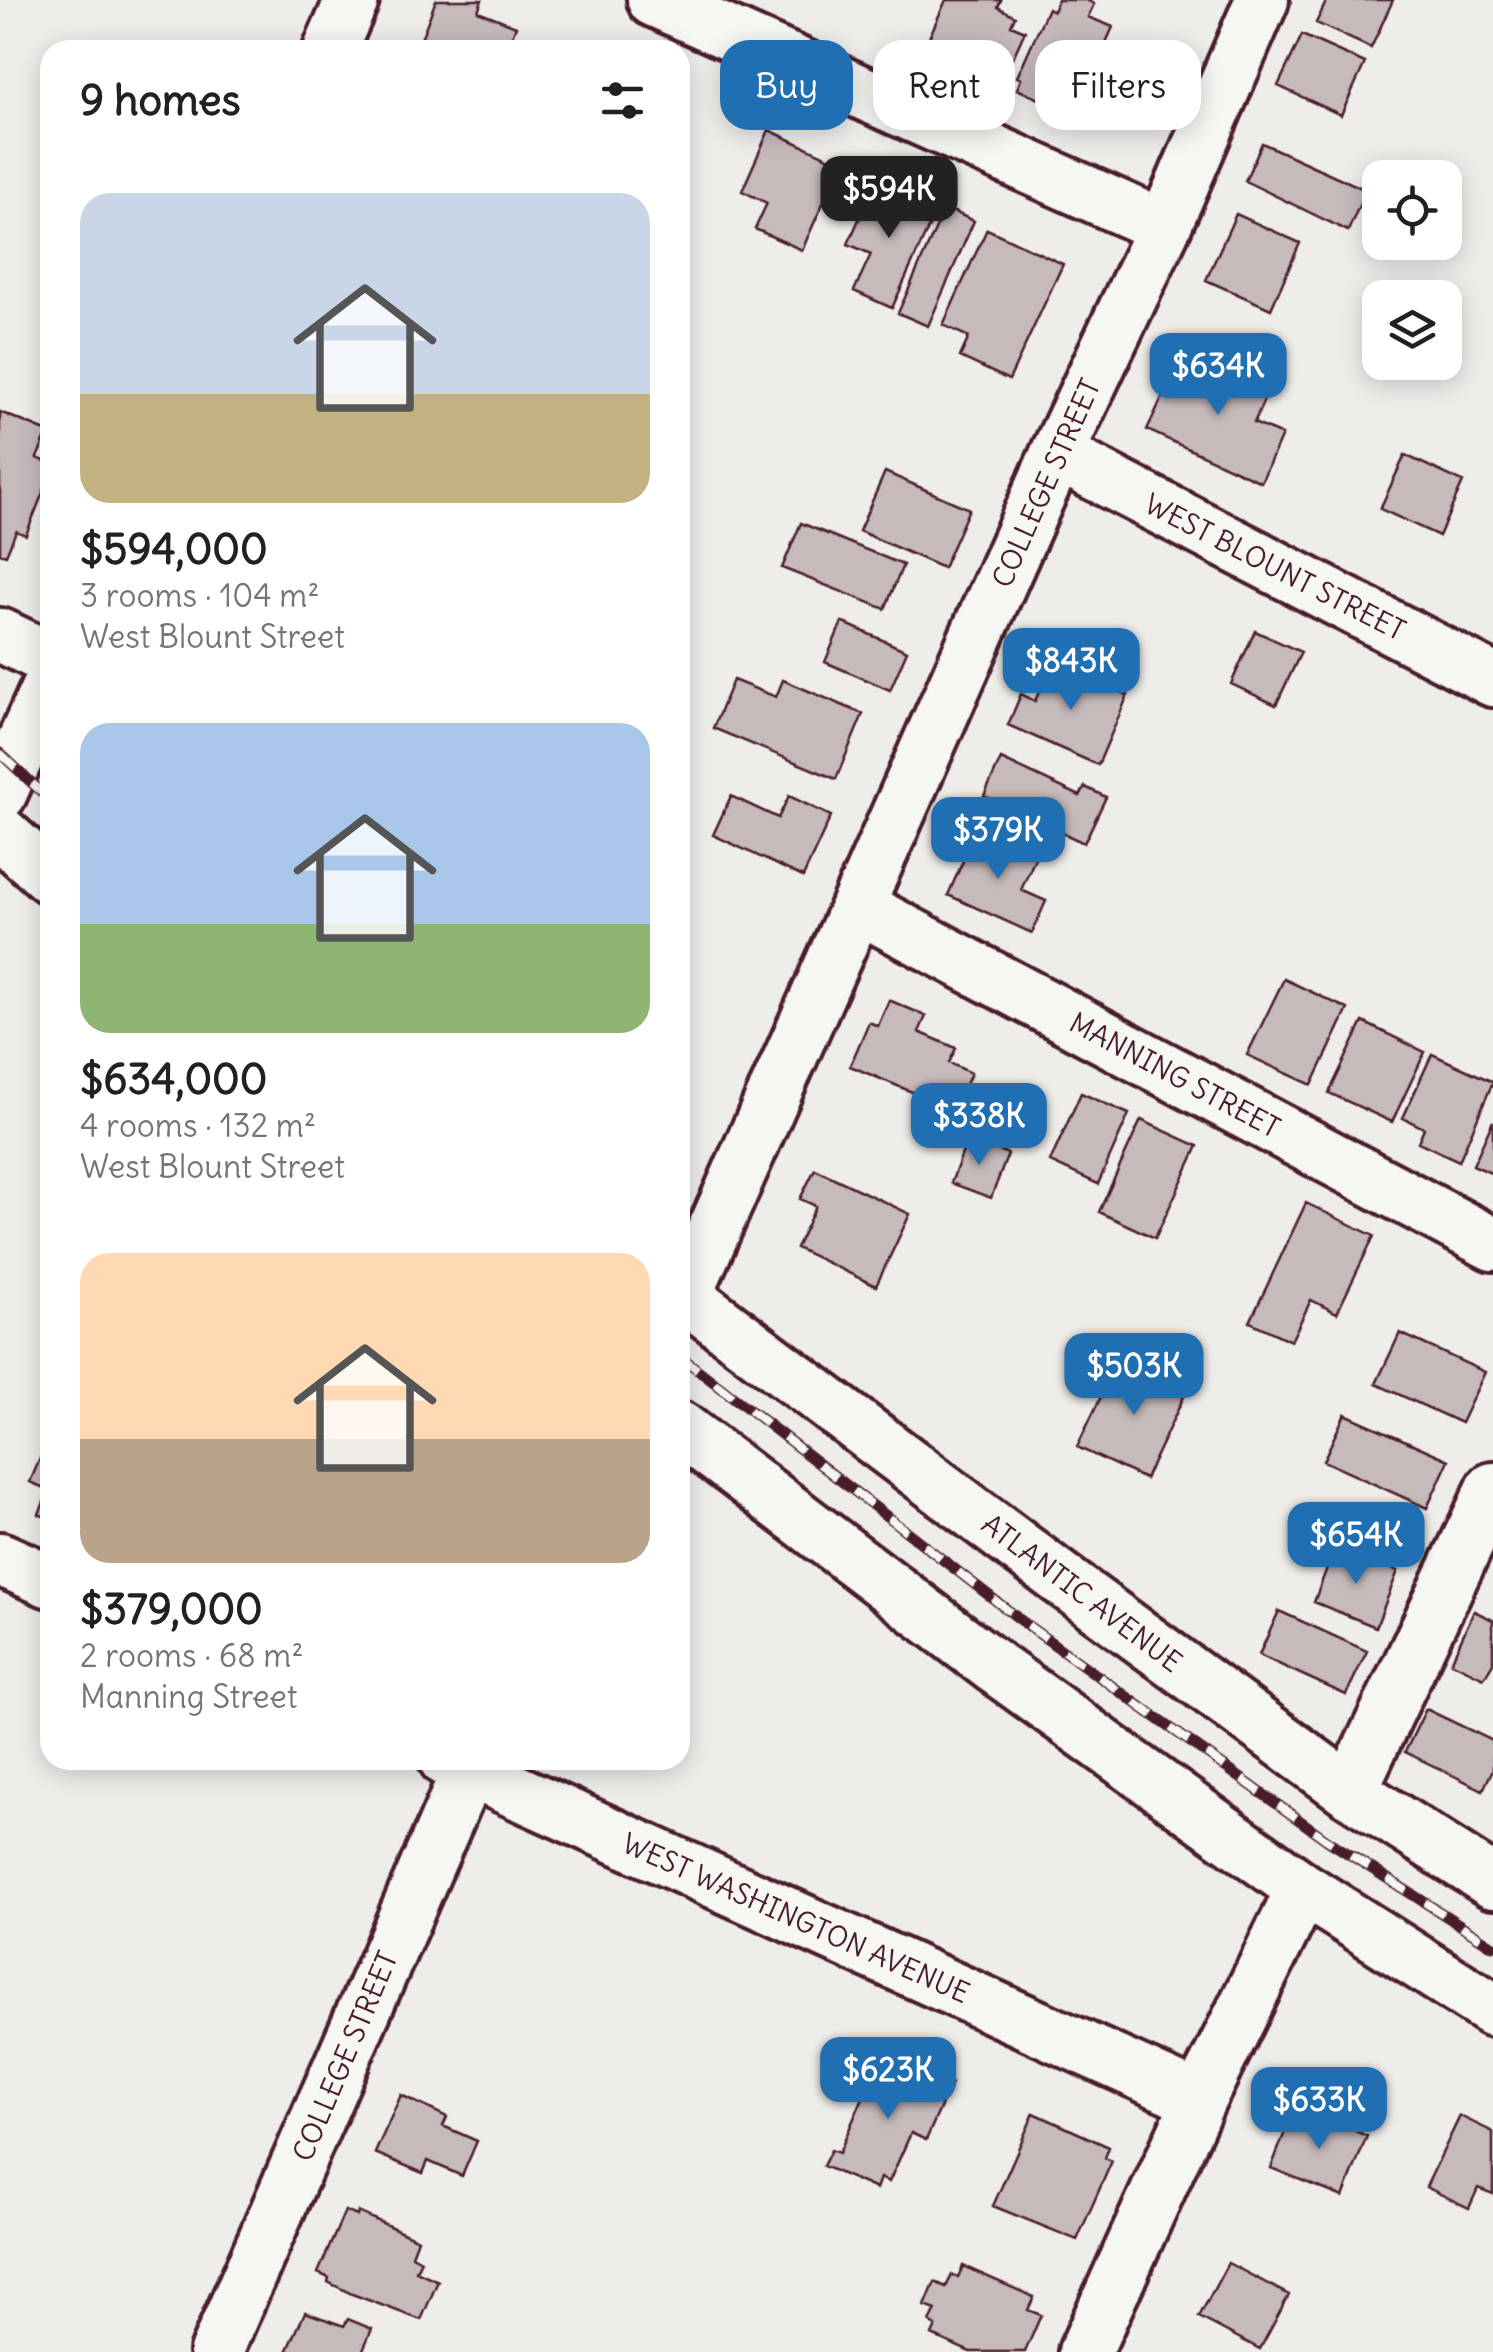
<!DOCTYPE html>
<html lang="en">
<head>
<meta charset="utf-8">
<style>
	:root { --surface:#fff; --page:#f2f2f2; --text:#202124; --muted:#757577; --accent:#1f6fb2 }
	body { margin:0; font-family:Delius,sans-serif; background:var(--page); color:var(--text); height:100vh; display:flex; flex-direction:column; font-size:38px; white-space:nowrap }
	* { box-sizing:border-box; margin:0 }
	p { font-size:32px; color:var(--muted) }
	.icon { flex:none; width:55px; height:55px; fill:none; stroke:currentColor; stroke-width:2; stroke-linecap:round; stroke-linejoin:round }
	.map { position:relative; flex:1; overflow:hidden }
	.details { position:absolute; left:40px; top:40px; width:650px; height:1730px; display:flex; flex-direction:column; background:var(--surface); border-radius:30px; box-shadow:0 5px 25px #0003 }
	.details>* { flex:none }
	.hud { position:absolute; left:720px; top:40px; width:622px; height:90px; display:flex; gap:20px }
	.fabs { position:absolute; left:1362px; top:160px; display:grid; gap:20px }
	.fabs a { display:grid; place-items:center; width:100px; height:100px; border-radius:20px; background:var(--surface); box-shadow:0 5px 25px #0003; font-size:50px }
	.price { position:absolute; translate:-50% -85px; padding:0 22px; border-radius:20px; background:var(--accent); color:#fff; font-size:32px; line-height:65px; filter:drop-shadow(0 2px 5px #0008) }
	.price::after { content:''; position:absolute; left:50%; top:60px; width:30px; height:22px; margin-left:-15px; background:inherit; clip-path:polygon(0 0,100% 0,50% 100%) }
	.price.current { background:#222; color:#fff }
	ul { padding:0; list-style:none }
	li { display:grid; align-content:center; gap:20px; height:530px; padding:0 40px }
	li span { display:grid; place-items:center; height:310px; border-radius:30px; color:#555 }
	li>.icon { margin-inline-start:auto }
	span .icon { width:180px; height:180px; fill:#fffc; stroke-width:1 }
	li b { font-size:42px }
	h2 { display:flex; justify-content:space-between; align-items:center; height:120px; padding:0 40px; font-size:42px }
	.chip { padding:0 35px; border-radius:30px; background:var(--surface); box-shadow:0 5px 25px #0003; font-size:35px; line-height:90px }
	.chip.current { background:var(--accent); color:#fff }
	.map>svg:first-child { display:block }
	.building { fill:#c6babb; stroke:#4a1f2b; stroke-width:2.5 }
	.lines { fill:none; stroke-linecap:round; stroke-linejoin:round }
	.minor-casing { stroke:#4a1f2b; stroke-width:60 }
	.minor { stroke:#f6f6f2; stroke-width:52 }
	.rail-casing { stroke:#4a1f2b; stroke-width:11 }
	.rail { stroke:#f6f6f2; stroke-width:8; stroke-dasharray:22; stroke-linecap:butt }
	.labels { text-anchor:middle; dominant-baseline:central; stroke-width:10; stroke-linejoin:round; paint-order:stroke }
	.street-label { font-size:28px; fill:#4a1f2b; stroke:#f6f6f2 }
</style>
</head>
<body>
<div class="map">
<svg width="1493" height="2352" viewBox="0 0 1493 2352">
	<rect width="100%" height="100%" fill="#efedea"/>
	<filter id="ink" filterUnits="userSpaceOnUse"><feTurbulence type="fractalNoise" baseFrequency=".01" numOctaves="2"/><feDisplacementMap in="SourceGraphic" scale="20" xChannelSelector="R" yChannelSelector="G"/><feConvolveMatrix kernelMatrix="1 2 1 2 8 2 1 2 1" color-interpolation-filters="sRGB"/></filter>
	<g filter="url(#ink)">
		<path class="building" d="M436,0H482L478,11L516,26L510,42L527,50L417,49Z
			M946,0H1001L998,7L1015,16L1011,25L1025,31L1011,62L1004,59L998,72L928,40Z
			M1058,0H1086L1094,4L1088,17L1113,27L1086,87L1072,81L1057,107L1017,89L1021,79L1017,77L1048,8L1053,11Z
			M1327,0H1393L1371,48L1316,23Z
			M1302,35L1365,63L1341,115L1278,86Z
			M769,130L841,163L802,250L755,229L767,203L742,191Z
			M1262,143L1366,190L1348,231L1245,181Z
			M876,181L937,209L892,308L854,291L871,254L848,244Z
			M945,208L974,221L928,326L898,313Z
			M1236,214L1300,243L1271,309L1206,280Z
			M987,229L1063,264L1009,380L960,357L969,337L943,325Z
			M1180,359L1232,382L1241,364L1273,379L1254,423L1282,435L1261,482L1147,430Z
			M0,412L48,432L37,458L50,463V475L26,535L16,531L6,555L0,553Z
			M1405,455L1463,482L1439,536L1380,509Z
			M885,472L969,509L943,568L859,531Z
			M801,523L903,565L885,609L782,568Z
			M842,622L907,651L890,690L825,662Z
			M1255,631L1301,652L1276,705L1231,684Z
			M1052,662L1128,695L1098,765L1008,725L1021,694L1035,701Z
			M733,680L776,697L783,680L863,714L836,779L713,728Z
			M1001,759L1080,796L1085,787L1106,797L1084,843L984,796Z
			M731,796L778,818L789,796L831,816L803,877L713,835Z
			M977,829L1036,856L1021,890L1046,901L1032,933L948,895Z
			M1284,979L1348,1009L1312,1085L1247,1055Z
			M889,1000L926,1016L919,1032L956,1048L949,1063L971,1073L955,1110L850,1066L869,1022L878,1026Z
			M1363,1022L1425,1052L1392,1122L1329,1093Z
			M1432,1054L1493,1082L1459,1161L1418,1142L1424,1128L1403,1118Z
			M1081,1093L1129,1114L1098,1184L1050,1162Z
			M1141,1120L1198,1146L1155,1238L1099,1212Z
			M1493,1121V1174L1473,1165Z
			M968,1138L1008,1154L991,1198L951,1183Z
			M815,1169L910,1214L876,1286L796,1248L816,1206L800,1199Z
			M1306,1203L1374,1236L1337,1313L1311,1300L1291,1341L1250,1322Z
			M1400,1333L1485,1372L1461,1423L1376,1384Z
			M1117,1363L1161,1383L1170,1364L1194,1375L1145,1479L1077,1447Z
			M1345,1414L1449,1460L1427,1508L1323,1461Z
			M50,1435V1519L39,1514L49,1490L30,1482Z
			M1335,1547L1398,1571L1376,1627L1314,1602Z
			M1279,1611L1367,1651L1346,1695L1259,1655Z
			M1474,1611L1493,1620V1663L1484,1678L1451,1662Z
			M1426,1709L1493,1741V1769L1483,1790L1405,1752Z
			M893,2058L951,2084L926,2140L911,2133L889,2182L880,2178L876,2189L823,2166L831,2150L839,2153L877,2065L888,2070Z
			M401,2095L447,2117L443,2126L477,2141L462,2176L428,2161L423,2173L375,2153Z
			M1295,2106L1367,2136L1343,2197L1271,2168Z
			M1034,2113L1109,2147L1105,2158L1112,2161L1077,2240L993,2206Z
			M1460,2116L1493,2132V2194L1478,2188L1469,2208L1426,2187Z
			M345,2211L357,2216L358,2212L418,2239L412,2255L421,2260L416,2271L438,2281L421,2320L352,2294L328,2282L329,2278L318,2273Z
			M1228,2263L1289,2295L1260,2349L1199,2317Z
			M963,2266L1034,2297L1028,2310L1041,2315L1025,2352H970L932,2335L936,2326L930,2322L936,2310L925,2306L935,2282L946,2287L952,2275L958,2277Z
			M305,2312L344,2326L348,2319L372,2329L362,2352H287Z"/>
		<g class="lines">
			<g class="minor-casing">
				<path id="minor" d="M654,0L1164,227
					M330,50L352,0
					M1057,454L1493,680
					M0,635L50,659
					M0,794L50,683
					M0,832L50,877
					M857,906L1493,1244
					M680,1292L1060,1578L1350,1791L1493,1882
					M685,1296L1057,454L1164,227L1262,0
					M680,1428L996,1668L1303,1889L1493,2010
					M0,1559L50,1581
					M446,1760L1199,2100
					M1350,1791L1493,1489
					M216,2352L473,1760
					M1085,2352L1199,2100L1303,1889"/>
			</g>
			<use href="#minor" class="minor"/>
			<g class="rail-casing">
				<path id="rail" d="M0,753L50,800
					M680,1356L1027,1625L1327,1840L1493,1946"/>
			</g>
			<use href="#rail" class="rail"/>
		</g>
	</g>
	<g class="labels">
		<g class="street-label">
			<text transform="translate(1046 483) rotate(-66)">COLLEGE STREET</text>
			<text transform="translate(1275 567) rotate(27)">WEST BLOUNT STREET</text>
			<text transform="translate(1175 1075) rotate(28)">MANNING STREET</text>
			<text transform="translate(1082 1593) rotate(37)">ATLANTIC AVENUE</text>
			<text transform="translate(796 1918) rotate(24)">WEST WASHINGTON AVENUE</text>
			<text transform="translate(345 2056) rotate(-67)">COLLEGE STREET</text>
		</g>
	</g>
</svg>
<div class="fabs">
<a><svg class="icon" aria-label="locate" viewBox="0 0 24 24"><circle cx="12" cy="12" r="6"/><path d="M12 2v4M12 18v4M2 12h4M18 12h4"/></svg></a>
<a><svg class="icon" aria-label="layers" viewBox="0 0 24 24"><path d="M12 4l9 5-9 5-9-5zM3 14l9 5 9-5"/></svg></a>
</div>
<b class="price current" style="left:889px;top:241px">$594K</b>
<b class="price" style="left:1218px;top:418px">$634K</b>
<b class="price" style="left:1071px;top:713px">$843K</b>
<b class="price" style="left:998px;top:882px">$379K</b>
<b class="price" style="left:979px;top:1168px">$338K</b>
<b class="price" style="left:1134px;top:1418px">$503K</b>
<b class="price" style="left:1356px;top:1587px">$654K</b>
<b class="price" style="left:888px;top:2122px">$623K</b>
<b class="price" style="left:1319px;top:2152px">$633K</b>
<div class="hud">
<a class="chip current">Buy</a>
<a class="chip">Rent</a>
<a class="chip">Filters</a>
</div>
<section class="details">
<h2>9 homes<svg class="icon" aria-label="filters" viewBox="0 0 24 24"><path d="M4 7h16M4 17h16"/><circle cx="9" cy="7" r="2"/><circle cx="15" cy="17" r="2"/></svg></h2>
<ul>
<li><span style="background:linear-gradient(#c9d6e8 65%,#c2b280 0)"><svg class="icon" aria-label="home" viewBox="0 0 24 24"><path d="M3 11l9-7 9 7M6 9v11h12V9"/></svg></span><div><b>$594,000</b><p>3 rooms · 104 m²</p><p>West Blount Street</p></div></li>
<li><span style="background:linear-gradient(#a9c7e8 65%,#8fb573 0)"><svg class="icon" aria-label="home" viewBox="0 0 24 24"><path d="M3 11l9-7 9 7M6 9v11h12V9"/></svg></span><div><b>$634,000</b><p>4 rooms · 132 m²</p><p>West Blount Street</p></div></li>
<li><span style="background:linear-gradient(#ffd9b3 60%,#b9a48a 0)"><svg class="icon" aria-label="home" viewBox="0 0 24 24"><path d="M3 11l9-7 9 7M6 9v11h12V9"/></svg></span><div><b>$379,000</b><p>2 rooms · 68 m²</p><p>Manning Street</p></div></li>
</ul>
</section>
</div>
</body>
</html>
